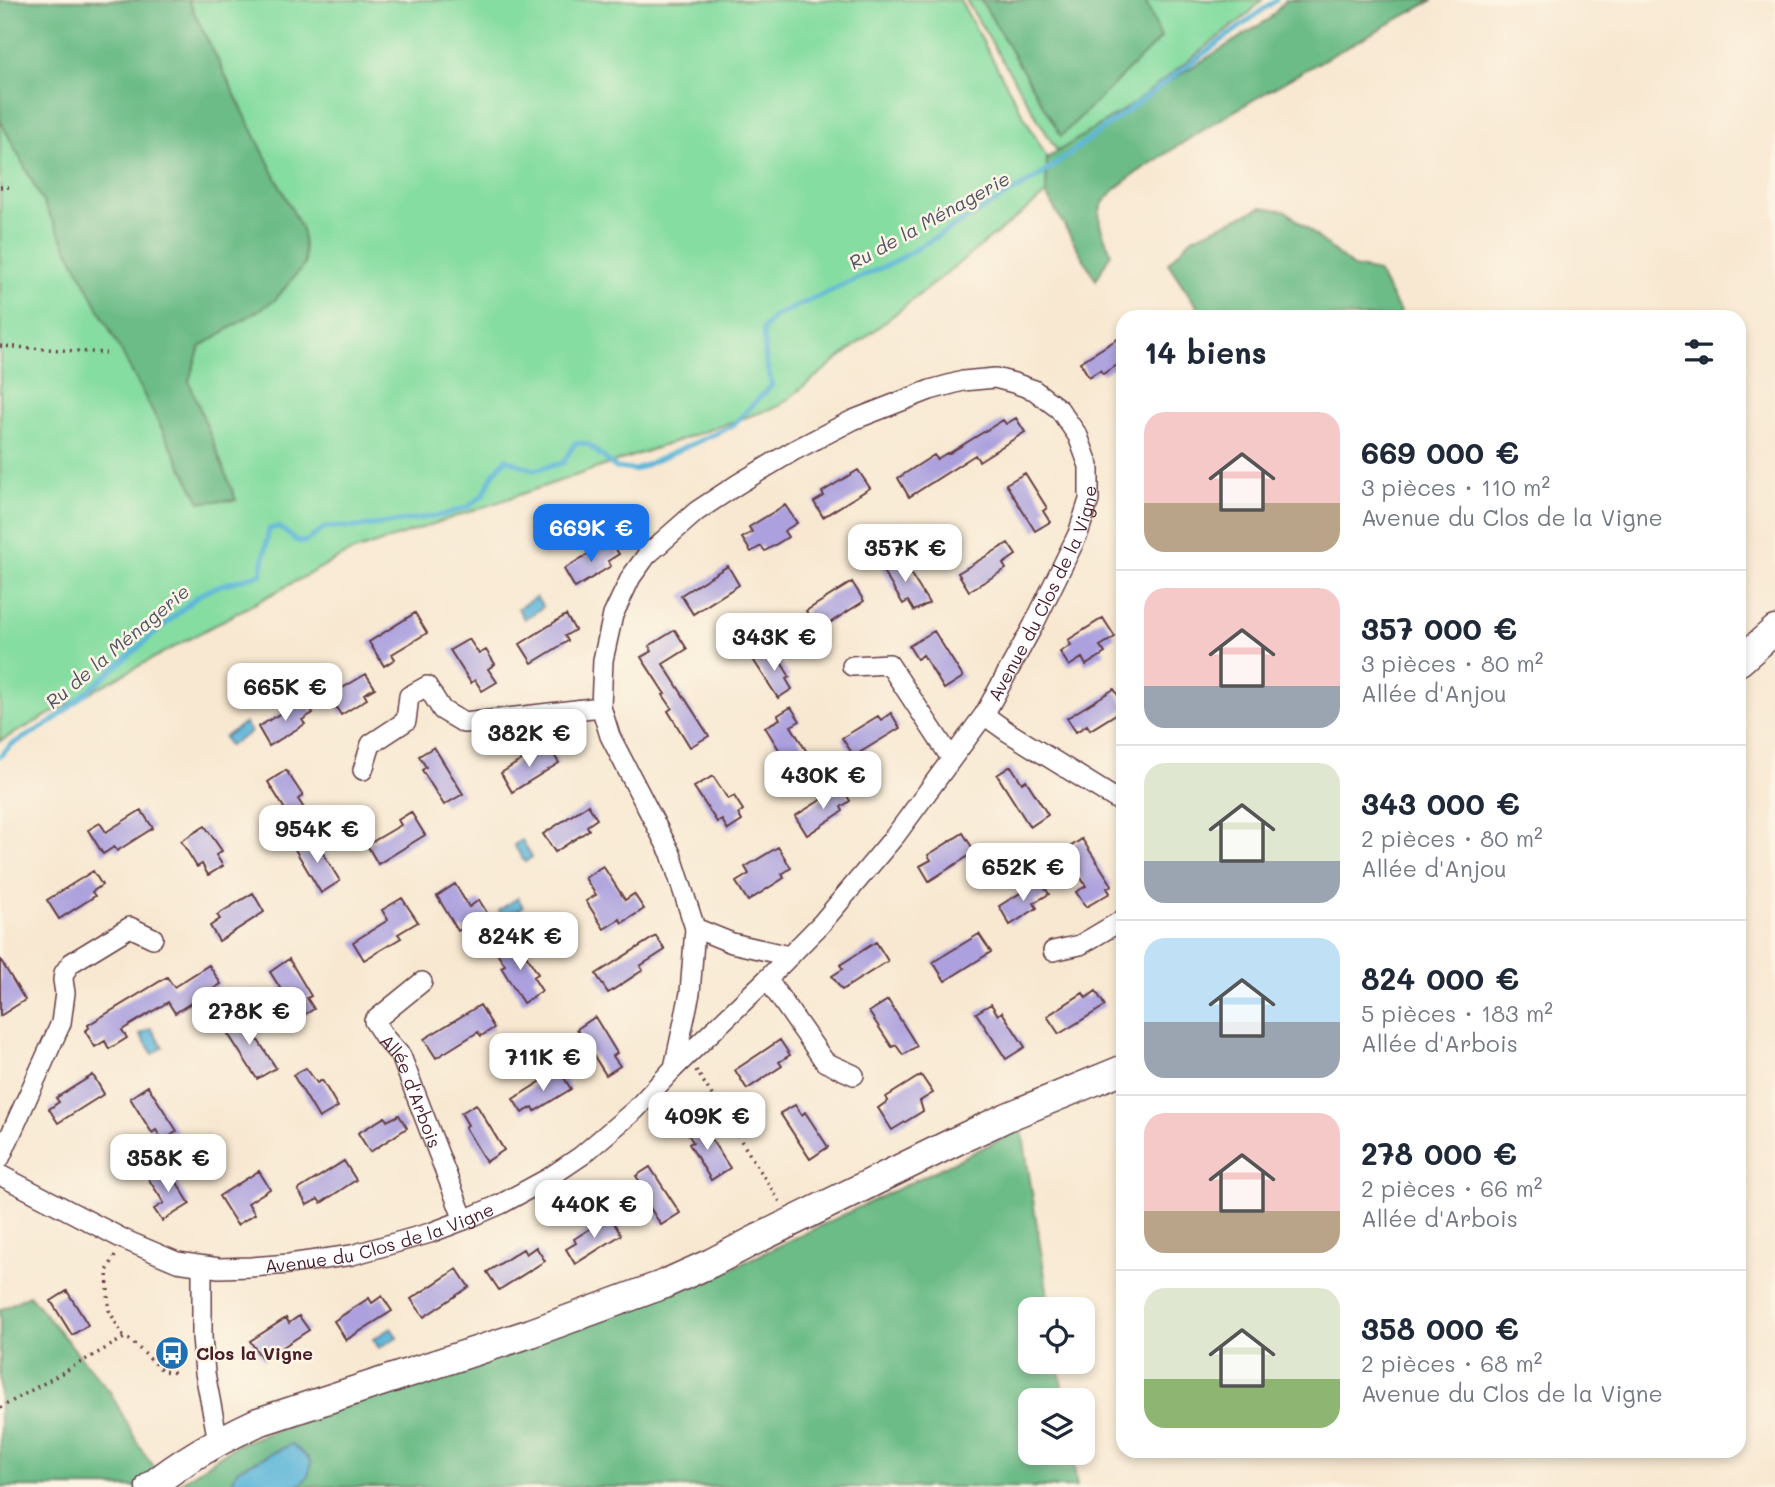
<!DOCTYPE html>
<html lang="fr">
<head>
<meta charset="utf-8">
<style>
	:root { --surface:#fff; --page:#f2f2f3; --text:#1f2937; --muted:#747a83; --line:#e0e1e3; --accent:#1a73e8 }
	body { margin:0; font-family:Mali,sans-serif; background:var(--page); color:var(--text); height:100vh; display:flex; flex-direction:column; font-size:26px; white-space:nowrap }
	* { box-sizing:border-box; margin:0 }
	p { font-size:23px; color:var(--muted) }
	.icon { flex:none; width:38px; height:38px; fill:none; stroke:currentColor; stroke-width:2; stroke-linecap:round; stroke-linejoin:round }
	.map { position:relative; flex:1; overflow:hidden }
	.drawer { position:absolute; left:1116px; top:310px; width:630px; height:1148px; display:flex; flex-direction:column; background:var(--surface); border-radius:21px; box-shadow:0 4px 10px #0003 }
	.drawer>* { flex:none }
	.controls { position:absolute; left:1018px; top:1297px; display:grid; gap:14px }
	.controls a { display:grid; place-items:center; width:77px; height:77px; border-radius:14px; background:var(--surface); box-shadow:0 4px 10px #0003; font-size:35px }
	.price { position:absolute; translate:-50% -60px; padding:0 16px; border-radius:14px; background:#fff; color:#222; font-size:23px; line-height:46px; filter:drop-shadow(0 2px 4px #0008) }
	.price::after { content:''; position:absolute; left:50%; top:42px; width:21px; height:16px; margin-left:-10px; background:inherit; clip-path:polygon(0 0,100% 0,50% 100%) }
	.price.current { background:var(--accent); color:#fff }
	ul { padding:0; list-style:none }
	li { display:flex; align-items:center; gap:21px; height:175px; padding:0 28px }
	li+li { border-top:2px solid var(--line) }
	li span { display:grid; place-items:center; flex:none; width:196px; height:140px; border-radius:21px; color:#555 }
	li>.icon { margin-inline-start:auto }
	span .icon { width:84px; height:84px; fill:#fffc; stroke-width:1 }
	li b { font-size:30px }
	h2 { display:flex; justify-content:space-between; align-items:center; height:84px; padding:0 28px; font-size:30px }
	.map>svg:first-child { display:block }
	.green { fill:#86dda1; stroke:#687e66; stroke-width:2 }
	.forest { fill:#6cbc87; stroke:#5b6e59; stroke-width:2 }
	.water { fill:#5bb6d9; stroke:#526a82; stroke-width:2 }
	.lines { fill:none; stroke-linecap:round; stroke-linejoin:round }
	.stream { stroke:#5bb6d9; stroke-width:5 }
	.building { fill:#aca1de }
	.street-casing { stroke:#643d44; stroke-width:22 }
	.secondary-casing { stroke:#643d44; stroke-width:31 }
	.path { stroke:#643d44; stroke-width:3.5; stroke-dasharray:2 5; stroke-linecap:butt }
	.street { stroke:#fff; stroke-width:19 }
	.secondary { stroke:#fff; stroke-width:28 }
	.labels { text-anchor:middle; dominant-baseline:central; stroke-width:5; stroke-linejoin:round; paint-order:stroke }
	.street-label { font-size:18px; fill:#4a1f2b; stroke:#fcf5e5 }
	.poi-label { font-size:18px; font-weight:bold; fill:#4a1f2b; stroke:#fcf5e5; text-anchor:start }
	.water-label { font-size:19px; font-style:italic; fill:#505468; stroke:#fcf5e5 }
</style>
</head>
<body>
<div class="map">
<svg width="1775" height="1487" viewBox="0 0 1775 1487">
	<rect width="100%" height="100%" fill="#fcf5e5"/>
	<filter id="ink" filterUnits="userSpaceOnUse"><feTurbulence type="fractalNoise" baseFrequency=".0143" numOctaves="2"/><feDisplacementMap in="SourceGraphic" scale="14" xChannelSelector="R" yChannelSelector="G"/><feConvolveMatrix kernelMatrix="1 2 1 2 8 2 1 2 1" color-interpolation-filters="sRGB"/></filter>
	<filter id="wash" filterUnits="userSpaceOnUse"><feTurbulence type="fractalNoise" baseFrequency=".00686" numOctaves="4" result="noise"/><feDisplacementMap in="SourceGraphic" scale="28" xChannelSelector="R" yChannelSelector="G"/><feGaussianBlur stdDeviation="1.57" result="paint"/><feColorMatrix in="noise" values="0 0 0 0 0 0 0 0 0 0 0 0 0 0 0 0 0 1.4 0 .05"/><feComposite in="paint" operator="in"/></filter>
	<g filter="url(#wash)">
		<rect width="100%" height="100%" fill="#f8e8d1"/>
		<path class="green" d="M0,0H960L1047,158L1046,194L779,406L346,554L0,741Z
			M966,0H1262L1247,15L1062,159Z"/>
		<path class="forest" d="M0,0H188L303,232L305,264L275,300L200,347L189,381L236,500L200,502L0,120Z
			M981,0H1145L1161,38L1061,136Z
			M1286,0H1433C1343,49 1253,97 1167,153C1149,165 1110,187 1101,207C1095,222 1106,239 1111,253L1096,280L1046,194L1047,158L1269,19Z
			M1262,207L1286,211L1353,267L1378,272L1403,317H1204L1168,263L1192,238Z
			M1022,1129L1050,1309H1031V1362H1058L1064,1400H1031V1452L1072,1453L1077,1487H174L238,1444L735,1267Z
			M29,1295L110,1392L141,1449L169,1487H0V1310Z"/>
		<path class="water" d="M536,597L543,607L524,619L518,608Z
			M245,723L251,732L229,746L224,737Z
			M522,840L532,857L525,862L514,845Z
			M518,898L523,907L505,919L500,916L499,910Z
			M151,1028L163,1047L153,1054L140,1034Z
			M391,1328L397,1337L379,1348L373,1339Z
			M292,1444L308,1458L311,1462C311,1471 307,1481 298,1486C290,1487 248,1487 236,1487L233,1479L238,1469Z"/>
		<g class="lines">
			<path class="stream" d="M0,756L11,745L52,722L199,595L218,586L261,574L269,529L279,527L297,541L305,542L326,527H360L443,515L468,507L484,494L493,474L506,459L534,470L563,463L575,443L588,444L616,468L635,470L732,426L772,385L766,363L763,329L775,316L894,262L1041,175L1276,0"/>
		</g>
		<g id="blocks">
			<path class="building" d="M1124,335V361L1103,374L1100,370L1089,377L1080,362Z
				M1016,418L1025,432L979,461L975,455L909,497L898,478L934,455L937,459L947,453L948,454L1003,420L1006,424Z
				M858,470L870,488L823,517L814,502L824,496L822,492Z
				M1025,473L1047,508L1043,511L1050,522L1035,531L1006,484Z
				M785,505L797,523L784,531L788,537L765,551L761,546L751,552L742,538L752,532L749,527Z
				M610,540L619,554L608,561L611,566L575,588L564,569Z
				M1008,543L1016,555L1003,564L1006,569L969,591L958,573Z
				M900,557L929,603L914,611L908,601L903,604L881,568Z
				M728,566L739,585L693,614L681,595Z
				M852,582L864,601L828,624L825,619L815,625L806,611Z
				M415,613L427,633L392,654L395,659L384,666L369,642Z
				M566,615L575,630L565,636L568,641L532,663L520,644Z
				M1103,618L1115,637L1100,646L1105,653L1086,665L1082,658L1069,666L1060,652L1071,645L1068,640Z
				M675,630L687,649L663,664L709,736L690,747L668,711L672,708L663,695L665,694L641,657L652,651L649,646Z
				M934,631L963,677L944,689L923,655L917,659L909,646Z
				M469,639L479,654L486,650L495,664L488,669L497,682L482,691L475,680L471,683L450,650Z
				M773,649L790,677L786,679L792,689L778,698L754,661Z
				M366,674L375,688L364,694L367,699L341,715L329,696Z
				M1114,689L1124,705V709L1090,730L1087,725L1076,732L1067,718Z
				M304,699L313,713L302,720L305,724L269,746L258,727Z
				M791,707L800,721L791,726L813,762L794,774L765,727L780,719L778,715Z
				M891,713L900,728L854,756L842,738L878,716L881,720Z
				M434,747L463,794L444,805L422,770L426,767L419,756Z
				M550,749L559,763L512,792L501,773L536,751L539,755Z
				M1011,766L1022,783L1026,780L1048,815L1030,827L997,775Z
				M286,770L303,796L298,799L305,810L291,819L268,782Z
				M713,776L728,799L734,796L743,810L738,814L742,821L728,830L722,820L717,822L694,787Z
				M842,787L850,801L841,807L843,811L807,835L795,816Z
				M588,805L597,819L587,826L589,830L555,852L543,834Z
				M141,810L153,828L117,851L114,847L103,854L88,830L100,823L106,832Z
				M411,812L425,835L378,864L367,845L401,825L398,820Z
				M205,826L222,851L216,855L223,866L208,875L202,864L197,867L181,841Z
				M963,833L975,852L929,881L920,866L931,860L928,855Z
				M307,837L314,847L318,845L340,881L321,893L293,846Z
				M1082,839L1112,885L1107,888L1110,893L1086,907L1076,892L1086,886L1064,851Z
				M778,847L791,868L782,874L784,878L748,901L736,882L749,874L745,867Z
				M603,866L625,900L634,894L644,909L622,923L620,919L604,929L586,901L596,895L585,878Z
				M93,871L102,885L92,892L95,896L59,919L47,900Z
				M1040,881L1049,894L1034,903L1037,908L1010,925L999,906Z
				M455,884L469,907L479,900L494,924L470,939L463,928L458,931L437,896Z
				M253,893L264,912L219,941L210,926L220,919L217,915Z
				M402,898L418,922L398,934L401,938L364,960L353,942L388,920L382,910Z
				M979,934L991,952L945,981L933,962Z
				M656,936L665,950L640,966L643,970L608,993L596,974Z
				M518,942L538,974L533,977L542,991L523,1003L501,967L505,965L498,954Z
				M876,942L888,961L842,990L832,976L843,969L840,965Z
				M0,959L25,1000L0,1016Z
				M289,959L311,996L307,998L314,1009L299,1018L270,972Z
				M209,965L221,984L175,1013L168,1002L122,1030L127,1038L109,1049L105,1041L95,1047L85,1031L89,1028L88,1025L167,977L174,987Z
				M1096,991L1105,1006L1059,1034L1047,1016L1083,993L1086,998Z
				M888,1000L917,1046L903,1055L896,1045L892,1047L869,1012Z
				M991,1004L998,1015L1002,1012L1025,1047L1006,1059L976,1013Z
				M480,1005L494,1028L481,1036L478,1032L436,1058L424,1039Z
				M241,1014L276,1068L257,1079L223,1026Z
				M595,1017L617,1053L613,1056L620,1066L606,1075L577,1029Z
				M780,1040L790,1055L779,1062L782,1066L747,1089L735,1070Z
				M306,1068L317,1083L322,1080L338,1107L319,1118L293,1075Z
				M559,1070L571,1089L535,1111L533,1107L522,1113L513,1099Z
				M93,1075L104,1094L58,1123L49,1109L59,1102L56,1098Z
				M921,1075L933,1093L920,1101L923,1111L892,1130L878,1108L888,1101L886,1097Z
				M148,1086L177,1131L163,1141L156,1130L152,1133L130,1098Z
				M476,1104L504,1150L486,1162L465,1127L468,1125L461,1113Z
				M795,1105L802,1115L805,1112L828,1147L810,1159L780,1113Z
				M399,1115L407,1128L370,1152L358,1133L385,1117L387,1121Z
				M700,1122L730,1168L711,1180L689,1144L693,1142L686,1131Z
				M344,1161L356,1180L321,1203L318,1199L307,1205L298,1190Z
				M167,1166L190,1204L162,1221L154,1209L164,1203L148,1178Z
				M650,1167L680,1213L661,1225L638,1189L643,1186L636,1176Z
				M259,1171L270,1189L248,1203L255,1214L237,1225L219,1196Z
				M610,1216L621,1235L575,1264L566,1249L576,1243L574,1239Z
				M536,1247L545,1261L499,1290L487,1272L523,1249L526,1254Z
				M457,1269L469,1287L424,1317L411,1299Z
				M67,1291L88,1325L72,1335L51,1301Z
				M382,1296L392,1311L346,1340L334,1321L369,1298L372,1303Z
				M299,1316L309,1330L263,1360L250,1341L286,1318L289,1323Z"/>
		</g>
	</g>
	<g filter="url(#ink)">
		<use href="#blocks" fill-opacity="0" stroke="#643d44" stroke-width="2"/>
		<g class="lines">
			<g class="street-casing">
				<g id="street">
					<path d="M852,666L889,664L951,758"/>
					<path d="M984,715L1008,732L1124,804"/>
					<path d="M363,770L371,744L406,721L409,696L427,686L442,710L464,723L601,707"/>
					<path d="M1053,951L1080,945L1124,919"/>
					<path d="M767,979L825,1062L854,1075"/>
					<path id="s1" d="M422,982L374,1021L385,1038L401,1056L464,1220"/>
					<path d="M674,1068L690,993L695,928"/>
					<path d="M0,1158L61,1023L65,993L63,980L64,973L71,963L130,927L153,938"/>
					<path id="s2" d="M0,1175L123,1239L177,1262L219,1268L251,1267L289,1264L352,1255L430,1233L464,1220L501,1204L547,1179L581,1156L635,1110L674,1068L767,979L821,924L895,836L984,715L1033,626L1078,534L1089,500V466L1078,436L1059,409L1034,390L1014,383L995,378L963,381L930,390L853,420L793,451L738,484L697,511L647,555L631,577L613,615L603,660L601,707L610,736L671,854L695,928L732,943L789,956"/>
					<path d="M202,1266V1337L205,1373L218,1441"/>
				</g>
			</g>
			<g class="secondary-casing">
				<path id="secondary" d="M1740,661L1775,630
					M150,1487C183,1460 219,1440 258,1422L531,1333L662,1285L711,1263L759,1238L954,1142L1007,1117L1124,1069"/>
			</g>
			<path class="path" d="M0,187H14
				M0,346L106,353
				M696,1070L780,1202
				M115,1256L107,1271L109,1310L124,1338
				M0,1408L124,1338L130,1340L163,1371L178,1373"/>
			<use href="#street" class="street"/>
			<use href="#secondary" class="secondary"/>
		</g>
	</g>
	<defs>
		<g id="bus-disc" transform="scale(1.75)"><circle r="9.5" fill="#1f6fb2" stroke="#fcf5e5"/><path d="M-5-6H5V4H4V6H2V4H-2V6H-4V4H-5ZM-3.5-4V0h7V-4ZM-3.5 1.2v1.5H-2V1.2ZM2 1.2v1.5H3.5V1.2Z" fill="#fff"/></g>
	</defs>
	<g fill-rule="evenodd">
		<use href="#bus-disc" x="172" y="1353"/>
	</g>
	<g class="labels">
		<g class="street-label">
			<text stroke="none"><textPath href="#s2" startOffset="1360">Avenue du Clos de la Vigne</textPath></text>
			<text stroke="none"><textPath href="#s1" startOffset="142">Allée d'Arbois</textPath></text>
			<text stroke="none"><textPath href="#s2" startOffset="404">Avenue du Clos de la Vigne</textPath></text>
		</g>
		<g class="poi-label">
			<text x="196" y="1353">Clos la Vigne</text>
		</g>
		<g class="water-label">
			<text transform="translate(929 220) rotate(-29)">Ru de la Ménagerie</text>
			<text transform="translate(117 646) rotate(-40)">Ru de la Ménagerie</text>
		</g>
	</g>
</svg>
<div class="controls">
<a><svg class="icon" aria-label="locate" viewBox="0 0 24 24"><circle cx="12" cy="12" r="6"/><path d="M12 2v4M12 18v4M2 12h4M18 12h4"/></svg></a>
<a><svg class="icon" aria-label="layers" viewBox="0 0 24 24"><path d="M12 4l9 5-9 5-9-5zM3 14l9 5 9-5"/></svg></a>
</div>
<b class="price current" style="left:591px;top:564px">669K €</b>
<b class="price" style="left:905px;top:584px">357K €</b>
<b class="price" style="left:774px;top:673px">343K €</b>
<b class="price" style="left:285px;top:723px">665K €</b>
<b class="price" style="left:529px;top:769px">382K €</b>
<b class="price" style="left:823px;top:811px">430K €</b>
<b class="price" style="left:317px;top:865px">954K €</b>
<b class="price" style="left:1023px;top:903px">652K €</b>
<b class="price" style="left:520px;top:972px">824K €</b>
<b class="price" style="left:249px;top:1047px">278K €</b>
<b class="price" style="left:543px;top:1093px">711K €</b>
<b class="price" style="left:707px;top:1152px">409K €</b>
<b class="price" style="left:168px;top:1194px">358K €</b>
<b class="price" style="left:594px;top:1240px">440K €</b>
<section class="drawer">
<h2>14 biens<svg class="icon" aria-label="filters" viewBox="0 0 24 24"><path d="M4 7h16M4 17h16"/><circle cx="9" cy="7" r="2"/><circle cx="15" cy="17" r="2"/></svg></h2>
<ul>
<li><span style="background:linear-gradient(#f6c9c9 65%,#b9a48a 0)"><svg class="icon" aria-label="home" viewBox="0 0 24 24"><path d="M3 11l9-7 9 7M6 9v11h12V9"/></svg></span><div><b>669 000 €</b><p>3 pièces · 110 m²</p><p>Avenue du Clos de la Vigne</p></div></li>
<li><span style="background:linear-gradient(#f6c9c9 70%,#9aa5b1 0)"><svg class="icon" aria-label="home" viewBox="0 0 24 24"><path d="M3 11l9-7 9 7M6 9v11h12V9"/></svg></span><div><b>357 000 €</b><p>3 pièces · 80 m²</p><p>Allée d'Anjou</p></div></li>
<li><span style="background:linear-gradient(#dfe7d0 70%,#9aa5b1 0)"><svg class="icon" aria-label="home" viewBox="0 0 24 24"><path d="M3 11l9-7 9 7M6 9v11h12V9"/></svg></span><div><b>343 000 €</b><p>2 pièces · 80 m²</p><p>Allée d'Anjou</p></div></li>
<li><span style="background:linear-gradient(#bfe0f5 60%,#9aa5b1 0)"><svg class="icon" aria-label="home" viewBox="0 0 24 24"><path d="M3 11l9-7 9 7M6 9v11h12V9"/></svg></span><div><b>824 000 €</b><p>5 pièces · 183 m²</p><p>Allée d'Arbois</p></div></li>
<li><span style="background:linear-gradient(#f6c9c9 70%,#b9a48a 0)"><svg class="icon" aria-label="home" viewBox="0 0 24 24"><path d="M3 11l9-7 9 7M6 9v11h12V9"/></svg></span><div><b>278 000 €</b><p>2 pièces · 66 m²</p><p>Allée d'Arbois</p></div></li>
<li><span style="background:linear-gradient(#dfe7d0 65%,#8fb573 0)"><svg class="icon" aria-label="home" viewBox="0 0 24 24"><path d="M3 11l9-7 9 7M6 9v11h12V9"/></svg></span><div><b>358 000 €</b><p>2 pièces · 68 m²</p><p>Avenue du Clos de la Vigne</p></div></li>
</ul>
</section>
</div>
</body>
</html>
